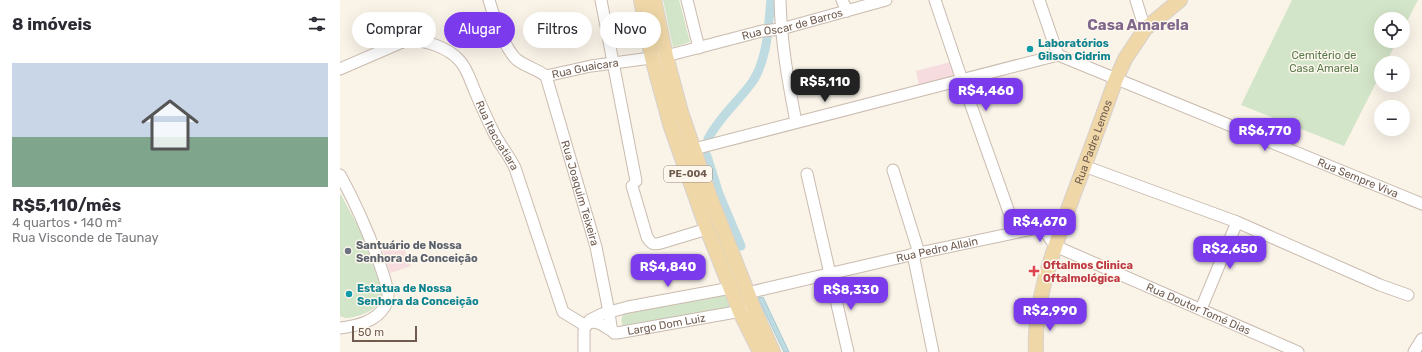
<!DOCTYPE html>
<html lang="pt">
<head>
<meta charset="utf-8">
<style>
	:root { --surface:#fff; --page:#f2f2f3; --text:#2b2b33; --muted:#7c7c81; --accent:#7c3aed }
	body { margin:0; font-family:Rubik,sans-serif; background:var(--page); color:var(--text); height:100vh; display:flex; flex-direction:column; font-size:15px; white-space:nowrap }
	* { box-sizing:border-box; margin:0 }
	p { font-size:13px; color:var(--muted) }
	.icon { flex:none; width:22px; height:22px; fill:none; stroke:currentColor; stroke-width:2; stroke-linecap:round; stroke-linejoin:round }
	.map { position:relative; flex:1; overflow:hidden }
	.details { display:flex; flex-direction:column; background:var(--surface); width:340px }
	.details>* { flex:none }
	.guide { position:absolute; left:12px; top:12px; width:380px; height:36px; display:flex; gap:8px }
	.controls { position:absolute; left:1034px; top:12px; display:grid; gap:8px }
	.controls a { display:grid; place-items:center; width:36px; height:36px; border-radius:50%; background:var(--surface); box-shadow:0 4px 16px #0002; font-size:20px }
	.scale { position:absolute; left:12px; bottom:10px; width:65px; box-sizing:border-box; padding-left:4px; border:2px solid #705c4f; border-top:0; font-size:11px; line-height:14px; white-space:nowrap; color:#705c4f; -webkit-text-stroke:3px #fdf7ed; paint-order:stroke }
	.price { position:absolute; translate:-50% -34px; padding:0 9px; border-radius:8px; background:var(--accent); color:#fff; font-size:13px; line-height:26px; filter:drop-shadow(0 1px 2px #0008) }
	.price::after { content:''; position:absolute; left:50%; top:24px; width:12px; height:9px; margin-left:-6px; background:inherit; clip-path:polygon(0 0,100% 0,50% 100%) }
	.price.active { background:#222; color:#fff }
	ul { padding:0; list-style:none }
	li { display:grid; align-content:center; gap:8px; height:212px; padding:0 12px }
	li span { display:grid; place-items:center; height:124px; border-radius:0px; color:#555 }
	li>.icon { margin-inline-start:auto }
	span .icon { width:72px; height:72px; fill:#fffc; stroke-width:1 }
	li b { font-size:17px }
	h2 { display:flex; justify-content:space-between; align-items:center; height:48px; padding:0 12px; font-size:17px }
	.tag { padding:0 14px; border-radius:18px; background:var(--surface); box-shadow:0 4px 16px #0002; font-size:14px; line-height:36px }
	.tag.active { background:var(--accent); color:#fff }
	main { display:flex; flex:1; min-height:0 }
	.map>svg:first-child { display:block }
	.medical { fill:#f6dcde }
	.green { fill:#d3e5c8 }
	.water { fill:#bedbe1; stroke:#a6c9d1 }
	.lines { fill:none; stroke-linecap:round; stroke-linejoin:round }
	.canal { stroke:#bedbe1; stroke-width:9 }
	.minor-casing { stroke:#cabbaf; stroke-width:13 }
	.major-casing { stroke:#d7d1ce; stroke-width:16 }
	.minor { stroke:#fff; stroke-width:11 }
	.major { stroke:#efd7a8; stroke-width:14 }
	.culture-dot { fill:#0f9aa8; stroke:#fdf7ed; stroke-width:1.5 }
	.worship-dot { fill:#6b7280; stroke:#fdf7ed; stroke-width:1.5 }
	.health-dot { fill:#e0444e; stroke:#fdf7ed; stroke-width:1.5 }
	.labels { text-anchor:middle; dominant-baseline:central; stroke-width:3; stroke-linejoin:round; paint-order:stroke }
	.shield { fill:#fdf7ed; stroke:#9a8a7e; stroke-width:1 }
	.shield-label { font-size:10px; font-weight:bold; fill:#705c4f }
	.street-label { font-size:11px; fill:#705c4f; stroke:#fdf7ed }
	.culture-label { font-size:11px; font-weight:bold; fill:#0d838f; stroke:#fdf7ed; text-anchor:start }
	.park-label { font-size:11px; fill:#587a4c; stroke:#fdf7ed }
	.worship-label { font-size:11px; font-weight:bold; fill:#5b616d; stroke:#fdf7ed; text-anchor:start }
	.health-label { font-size:11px; font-weight:bold; fill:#be3a42; stroke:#fdf7ed; text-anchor:start }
	.district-label { font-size:15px; font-weight:bold; fill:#80678c; stroke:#fdf7ed }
</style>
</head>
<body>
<main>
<section class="details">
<h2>8 imóveis<svg class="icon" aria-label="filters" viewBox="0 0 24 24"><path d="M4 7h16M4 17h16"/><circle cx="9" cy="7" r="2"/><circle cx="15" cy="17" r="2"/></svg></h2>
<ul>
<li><span style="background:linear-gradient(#c9d6e8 60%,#7fa58c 0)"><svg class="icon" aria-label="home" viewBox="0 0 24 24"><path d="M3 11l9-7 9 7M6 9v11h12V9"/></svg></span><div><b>R$5,110/mês</b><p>4 quartos · 140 m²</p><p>Rua Visconde de Taunay</p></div></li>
</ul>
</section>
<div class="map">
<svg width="1082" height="352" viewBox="0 0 1082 352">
	<rect width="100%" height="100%" fill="#f9f3e8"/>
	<path class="medical" d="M611,62L614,73L612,76L579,85L576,71Z
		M61,240L71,266L50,273L42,248Z"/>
	<path class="green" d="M323,0H339L350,42L333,47Z
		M952,0H1078L1063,29V19H1041V41H1057L1046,63H1041V73L1004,146L901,105Z
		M0,193L21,232L42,290C42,293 42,297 41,300C36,311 16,318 5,318L0,316Z
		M389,292L396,307L284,328C281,323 280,317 285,312Z"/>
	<path class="water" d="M423,297L449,352H444L418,298Z"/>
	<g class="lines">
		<path class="canal" d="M368,139C379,117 399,101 413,81C428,57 428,27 431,0
			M367,156L379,194L401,246"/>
		<g class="minor-casing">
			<g id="minor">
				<path id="s1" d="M149,0C154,17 163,46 176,59C184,66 197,69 206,76L251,66L326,56L422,31L441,29L546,0"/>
				<path d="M261,0L296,181"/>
				<path d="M347,0L359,48"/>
				<path d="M440,0C441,42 448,81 456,122"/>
				<path d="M502,0L507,11"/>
				<path d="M595,0L622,80L676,232"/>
				<path d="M699,0L718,55"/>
				<path d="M796,0L805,29"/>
				<path id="s2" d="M0,69L67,40C85,40 108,47 120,61C127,69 130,79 134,89C140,103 146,117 153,131C159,144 169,155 175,168L223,312L246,326"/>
				<path id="s3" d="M206,76L256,247L269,312L271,327L274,333"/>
				<path id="s4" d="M354,149L718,55L1082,204"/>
				<path d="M744,166L897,222L1040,285L1068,295"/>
				<path d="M553,170L579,253"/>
				<path d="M467,174L508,352"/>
				<path d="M0,175C16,204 29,234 40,265C43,274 47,284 48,294C48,298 47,303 45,306C36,322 16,326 0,328"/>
				<path d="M292,186L307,237C311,244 314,245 321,243L367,229"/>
				<path id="s5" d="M695,228L705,231L715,246L958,352"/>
				<path d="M573,254L593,352"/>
				<path id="s6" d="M407,293L579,253L702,227L726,216"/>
				<path d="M861,309L897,222"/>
				<path id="s7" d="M247,324C260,318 266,330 277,333L407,310"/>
				<path d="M244,352V331L245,327L250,320L262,314L288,307L391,288"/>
				<path d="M1074,352L1082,339"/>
			</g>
		</g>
		<g class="major-casing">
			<g id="major">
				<path d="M301,0L312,58L330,124L367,229L400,312L420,352"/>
				<path d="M314,0L326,56L341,112L370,197L414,309L433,352"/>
				<path id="s8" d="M696,352C693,300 716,244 733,196C748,157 762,118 776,79L785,59L805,29L840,0"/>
			</g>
		</g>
		<use href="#minor" class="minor"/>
		<use href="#major" class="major"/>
	</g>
	<g class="culture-dot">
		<circle cx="690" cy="49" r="4"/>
		<circle cx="9" cy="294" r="4"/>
	</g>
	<circle class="worship-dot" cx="8" cy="251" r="4"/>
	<path class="health-dot" d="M692 265h4v4h4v4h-4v4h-4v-4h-4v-4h4z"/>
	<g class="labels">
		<rect class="shield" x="324" y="166" width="48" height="16" rx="3"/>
		<g class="shield-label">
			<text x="348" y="174">PE-004</text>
		</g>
		<g class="street-label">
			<text stroke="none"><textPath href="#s1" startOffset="352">Rua Oscar de Barros</textPath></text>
			<text stroke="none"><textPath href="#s1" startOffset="140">Rua Guaicara</textPath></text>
			<text stroke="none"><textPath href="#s2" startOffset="215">Rua Itacoatiara</textPath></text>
			<text stroke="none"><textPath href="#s8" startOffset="219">Rua Padre Lemos</textPath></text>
			<text stroke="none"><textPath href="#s4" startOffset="700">Rua Sempre Viva</textPath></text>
			<text stroke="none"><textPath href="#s3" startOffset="122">Rua Joaquim Teixeira</textPath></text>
			<text stroke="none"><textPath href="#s6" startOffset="195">Rua Pedro Allain</textPath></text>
			<text stroke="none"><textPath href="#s5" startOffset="185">Rua Doutor Tomé Dias</textPath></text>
			<text stroke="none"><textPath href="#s7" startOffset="83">Largo Dom Luiz</textPath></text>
		</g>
		<g class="culture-label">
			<text x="698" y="43">Laboratórios<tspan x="698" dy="13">Gilson Cidrim</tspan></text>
			<text x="17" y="288">Estatua de Nossa<tspan x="17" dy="13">Senhora da Conceição</tspan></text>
		</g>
		<g class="park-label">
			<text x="984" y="55">Cemitério de<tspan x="984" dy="13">Casa Amarela</tspan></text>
		</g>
		<g class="worship-label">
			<text x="16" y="245">Santuário de Nossa<tspan x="16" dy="13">Senhora da Conceição</tspan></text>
		</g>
		<g class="health-label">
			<text x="703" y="265">Oftalmos Clinica<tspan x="703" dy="13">Oftalmológica</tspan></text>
		</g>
		<g class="district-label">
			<text x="798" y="25">Casa Amarela</text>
		</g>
	</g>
</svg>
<div class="controls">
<a><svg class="icon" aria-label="locate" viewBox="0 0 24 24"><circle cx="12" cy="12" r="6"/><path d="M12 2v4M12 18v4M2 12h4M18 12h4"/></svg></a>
<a>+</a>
<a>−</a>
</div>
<div class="scale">50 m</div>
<b class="price active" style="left:485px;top:103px">R$5,110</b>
<b class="price" style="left:646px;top:112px">R$4,460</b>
<b class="price" style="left:925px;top:152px">R$6,770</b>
<b class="price" style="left:700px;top:243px">R$4,670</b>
<b class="price" style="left:890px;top:270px">R$2,650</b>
<b class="price" style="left:328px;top:288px">R$4,840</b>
<b class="price" style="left:511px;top:311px">R$8,330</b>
<b class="price" style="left:710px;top:332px">R$2,990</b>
<div class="guide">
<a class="tag">Comprar</a>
<a class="tag active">Alugar</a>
<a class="tag">Filtros</a>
<a class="tag">Novo</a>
</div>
</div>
</main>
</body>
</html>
